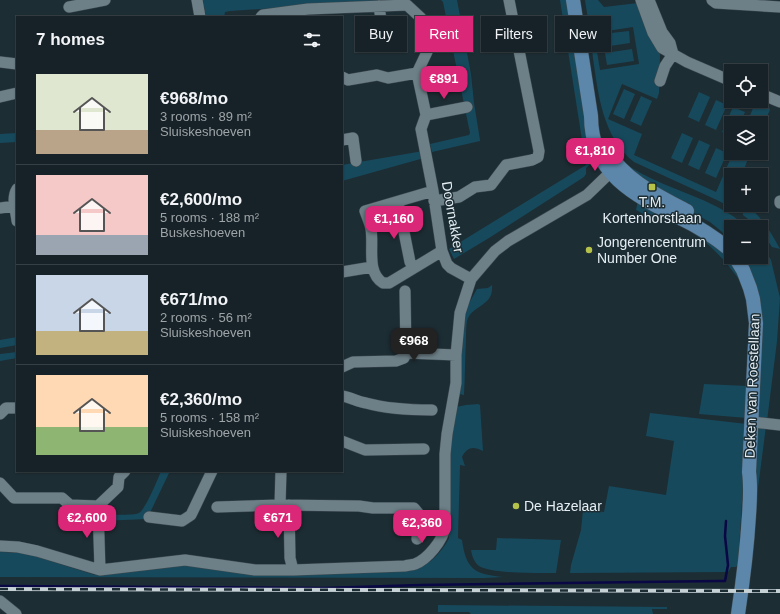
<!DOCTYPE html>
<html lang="en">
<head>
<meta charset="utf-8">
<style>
	:root { --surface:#162227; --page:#232f33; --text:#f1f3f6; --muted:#9ea4a7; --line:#353f44; --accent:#db2777 }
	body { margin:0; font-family:Helvetica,sans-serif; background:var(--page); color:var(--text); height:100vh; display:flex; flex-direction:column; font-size:15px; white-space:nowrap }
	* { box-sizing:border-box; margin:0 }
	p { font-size:13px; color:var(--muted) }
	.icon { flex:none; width:22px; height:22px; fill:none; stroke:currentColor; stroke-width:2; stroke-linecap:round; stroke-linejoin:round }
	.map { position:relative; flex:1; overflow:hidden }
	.drawer { position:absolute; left:16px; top:16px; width:327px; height:456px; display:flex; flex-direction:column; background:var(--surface); border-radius:0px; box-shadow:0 1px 3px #0004,0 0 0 1px var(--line) }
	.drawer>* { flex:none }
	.hud { position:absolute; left:355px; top:16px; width:365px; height:36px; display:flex; gap:8px }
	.controls { position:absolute; left:724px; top:64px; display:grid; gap:8px }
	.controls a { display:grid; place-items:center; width:44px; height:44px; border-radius:0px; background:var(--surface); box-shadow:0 1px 3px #0004,0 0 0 1px var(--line); font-size:20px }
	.price { position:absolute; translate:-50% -34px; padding:0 9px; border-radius:8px; background:var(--accent); color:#fff; font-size:13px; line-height:26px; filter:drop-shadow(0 1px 2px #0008) }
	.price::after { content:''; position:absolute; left:50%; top:24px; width:12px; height:9px; margin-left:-6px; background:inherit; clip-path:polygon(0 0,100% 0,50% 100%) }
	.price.on { background:#222; color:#fff }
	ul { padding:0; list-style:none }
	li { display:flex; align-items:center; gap:12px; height:100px; padding:0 20px }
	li+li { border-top:1px solid var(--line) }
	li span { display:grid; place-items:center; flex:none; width:112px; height:80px; border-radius:0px; color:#555 }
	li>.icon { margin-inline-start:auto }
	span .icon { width:48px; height:48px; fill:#fffc; stroke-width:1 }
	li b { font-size:17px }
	h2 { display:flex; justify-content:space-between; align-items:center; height:48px; padding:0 20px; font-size:17px }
	.tag { padding:0 14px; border-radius:0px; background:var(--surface); box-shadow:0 1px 3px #0004,0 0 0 1px var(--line); font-size:14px; line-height:36px }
	.tag.on { background:var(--accent); color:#fff }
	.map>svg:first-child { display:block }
	.green { fill:#17495c; fill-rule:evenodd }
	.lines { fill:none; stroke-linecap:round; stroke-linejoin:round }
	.stream { stroke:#090744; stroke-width:2.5 }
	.minor-casing { stroke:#3b494f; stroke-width:12 }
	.major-casing { stroke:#3b494f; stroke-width:15 }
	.minor { stroke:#6d7f87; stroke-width:11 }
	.major { stroke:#5c86aa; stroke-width:14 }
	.rail-casing { stroke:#c6d1d6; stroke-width:4 }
	.rail { stroke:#1d2d34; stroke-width:2.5; stroke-dasharray:8; stroke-linecap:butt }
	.poi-dot { fill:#b5c249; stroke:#1d2d34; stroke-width:1.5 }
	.labels { text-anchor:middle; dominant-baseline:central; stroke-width:3; stroke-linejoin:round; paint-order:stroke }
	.poi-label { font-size:14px; fill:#e4eef3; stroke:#1d2d34; text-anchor:start }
	.street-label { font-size:14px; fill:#e4eef3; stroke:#1d2d34 }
</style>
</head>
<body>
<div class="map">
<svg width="780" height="614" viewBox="0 0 780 614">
	<rect width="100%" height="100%" fill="#1d2d34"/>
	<path class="green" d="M203,0H397L230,11L225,12L224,17H206Z
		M441,0H457L471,74L474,103L480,140V141L432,152L430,144L469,135L470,133L443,2Z
		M560,0H566L586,127L597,159L586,168V174L584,177L489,238L454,259L449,249L586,165Z
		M585,0H598L604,7L638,3L654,44L660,54L659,93L657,99L622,84L608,119L642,134L634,155L716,192L733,153H750L742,175H731V205H737V211L719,201L634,162C603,138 598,94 593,58C591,39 588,19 585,0ZM633,27L639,64L600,70L594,33Z
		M629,31L630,43L603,47L602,34Z
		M632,49L634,61L607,65L605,53Z
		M624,89L635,94L624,119L613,114Z
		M699,92L710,97L699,122L688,117Z
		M641,96L652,101L641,126L630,121Z
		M716,100L727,105L716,130L705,125Z
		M756,101L769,107L770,110L761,129V123H747Z
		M733,107L745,112L740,123H731V136L722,132Z
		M17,133V142L0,143V134Z
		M682,133L693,138L682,163L671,158Z
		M699,140L710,145L699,170L688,165Z
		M716,148L727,153L716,178L705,173Z
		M423,151L424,158L342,181V165Z
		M626,164C663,190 713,196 747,227H731V242L721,231L710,222L646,187Z
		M638,200L722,249L734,265L741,282C724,259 706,238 680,226C672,223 667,223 659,221C651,219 644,214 636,210Z
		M742,205C758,209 772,234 780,249L772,247L761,231V227H758L743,215Z
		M761,243L771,260L780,298L777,341L767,421L757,420L761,362L741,257H761Z
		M492,285C494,307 472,304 467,321C466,327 466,334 466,340C465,358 465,377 464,395L459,394L458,385L464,312L477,289L488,288Z
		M17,337V345L0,348V340Z
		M17,352V358L0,361V354Z
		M704,384L747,386V418L699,414Z
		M478,404L480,405L483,451C473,446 467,447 462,457L465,466L460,465L458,538L462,540C466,570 475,574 503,577L484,578L0,577V552L25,553L95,575L184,565L211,568L248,575L413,570C428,567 443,551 449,538V440L456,407L466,405Z
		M650,413L747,424L738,564L736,567H731L728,572L570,573L571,565L581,530L583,510L604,512L609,486L666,495L674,441L646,436Z
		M757,425L766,426L755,511L754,464Z
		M161,471H170L147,519L100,521V515C109,514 133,516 139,513C145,510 158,479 161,471Z
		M497,538L561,540L556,573C540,573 492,574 479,566C474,562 472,556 471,550H496Z
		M438,605L667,607V609H652L653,614H471L469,612H438Z"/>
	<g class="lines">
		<path class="stream" d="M0,586L324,588L421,585L720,581H725L728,565L725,536L726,521"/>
		<g class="minor-casing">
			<path id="minor" d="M197,0L200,17
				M641,0L653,33L662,48L687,62L731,81
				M649,0L662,32L670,43L673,54
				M712,0L716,3L780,7
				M379,6L383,34
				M69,7L105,0
				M261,17L263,15L308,9L407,5L421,18L427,52L417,73L426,115L421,129L433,191L442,251L447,264L451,268L471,279
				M0,62L17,64
				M342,77L348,80L377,75L388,78L417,73
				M660,81L665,66L673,54
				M761,94L780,102
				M0,97L17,93
				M426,115L467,107
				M342,140L353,138L356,161
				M17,189C11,198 16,211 17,221
				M433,191L365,211C367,217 370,223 371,229C374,247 366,272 383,283H389L442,251
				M434,201L459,197L475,187L491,185L506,165L532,160L538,157L539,151L509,0
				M780,201V203
				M398,202L410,262L414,267
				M0,208L15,206
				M342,272L372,267
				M406,353L456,355
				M342,367L353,362L396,361L404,358L406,353L405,291
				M342,396C350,397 358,402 366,403C388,409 410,410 432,410
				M0,414L6,408H17
				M752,422L780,425
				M342,441L365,450L424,449
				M0,483L14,498H62L70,505L98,506L118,487L119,477L125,471
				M280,505L281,471
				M289,505L290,558L293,570
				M98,506L100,570
				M217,507L280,505L359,506L373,508H414L419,514L417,539
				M149,517L182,521L191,515L212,471
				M0,546L18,547L37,551L100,570L185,560L255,570H293L405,566C408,565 412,565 415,564C428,559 443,540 445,527V454L447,434L456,383V355L460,313L471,279L495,251L508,241L587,195L616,167
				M0,601L16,614"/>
		</g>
		<g class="major-casing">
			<path id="major" d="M573,0L591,116C591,175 636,196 682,219C699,227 714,237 729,249
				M607,151C626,181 657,195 687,211
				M735,257L743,270L750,288L753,299L756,323L749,472C751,486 750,501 749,515C747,549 743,581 738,614"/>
		</g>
		<use href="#minor" class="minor"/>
		<use href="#major" class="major"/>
		<g class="rail-casing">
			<path id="rail" d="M0,589L780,591"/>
		</g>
		<use href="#rail" class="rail"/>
	</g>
	<g class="poi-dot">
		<rect x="648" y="183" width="8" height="8" rx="2"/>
		<circle cx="589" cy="250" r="4"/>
		<circle cx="516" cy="506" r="4"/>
	</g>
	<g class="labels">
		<g class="poi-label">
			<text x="652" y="202" text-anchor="middle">T.M.<tspan x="652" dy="16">Kortenhorstlaan</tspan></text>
			<text x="597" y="242">Jongerencentrum<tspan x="597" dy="16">Number One</tspan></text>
			<text x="524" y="506">De Hazelaar</text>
		</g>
		<g class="street-label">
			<text transform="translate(453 217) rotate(80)">Doornakker</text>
			<text transform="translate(752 386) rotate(-88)">Deken van Roestellaan</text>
		</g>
	</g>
</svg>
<div class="controls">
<a><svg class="icon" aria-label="locate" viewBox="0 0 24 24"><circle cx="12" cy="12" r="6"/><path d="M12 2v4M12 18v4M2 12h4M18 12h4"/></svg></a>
<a><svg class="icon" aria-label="layers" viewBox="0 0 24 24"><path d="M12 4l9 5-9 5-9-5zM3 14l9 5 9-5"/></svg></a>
<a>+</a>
<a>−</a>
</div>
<b class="price" style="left:444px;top:100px">€891</b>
<b class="price" style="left:595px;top:172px">€1,810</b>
<b class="price" style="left:394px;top:240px">€1,160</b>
<b class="price on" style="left:414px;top:362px">€968</b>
<b class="price" style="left:87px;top:539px">€2,600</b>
<b class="price" style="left:278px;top:539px">€671</b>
<b class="price" style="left:422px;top:544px">€2,360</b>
<div class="hud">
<a class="tag">Buy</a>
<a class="tag on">Rent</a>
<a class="tag">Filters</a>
<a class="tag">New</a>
</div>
<section class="drawer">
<h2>7 homes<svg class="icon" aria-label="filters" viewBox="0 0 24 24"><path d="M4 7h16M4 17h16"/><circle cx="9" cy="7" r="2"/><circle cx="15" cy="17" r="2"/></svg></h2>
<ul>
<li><span style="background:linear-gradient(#dfe7d0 70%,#b9a48a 0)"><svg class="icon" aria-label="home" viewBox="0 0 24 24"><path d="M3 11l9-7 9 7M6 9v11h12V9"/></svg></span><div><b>€968/mo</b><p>3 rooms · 89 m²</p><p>Sluiskeshoeven</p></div></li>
<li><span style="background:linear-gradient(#f6c9c9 75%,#9aa5b1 0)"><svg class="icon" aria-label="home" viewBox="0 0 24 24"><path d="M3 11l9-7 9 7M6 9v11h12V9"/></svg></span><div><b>€2,600/mo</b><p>5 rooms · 188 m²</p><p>Buskeshoeven</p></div></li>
<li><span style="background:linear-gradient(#c9d6e8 70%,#c2b280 0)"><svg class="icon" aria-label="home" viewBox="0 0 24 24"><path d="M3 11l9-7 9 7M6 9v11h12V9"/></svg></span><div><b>€671/mo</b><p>2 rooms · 56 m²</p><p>Sluiskeshoeven</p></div></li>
<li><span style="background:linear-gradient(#ffd9b3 65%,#8fb573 0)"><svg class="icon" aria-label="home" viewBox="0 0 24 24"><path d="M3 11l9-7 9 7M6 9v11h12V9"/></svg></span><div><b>€2,360/mo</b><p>5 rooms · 158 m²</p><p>Sluiskeshoeven</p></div></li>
</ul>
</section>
</div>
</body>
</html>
